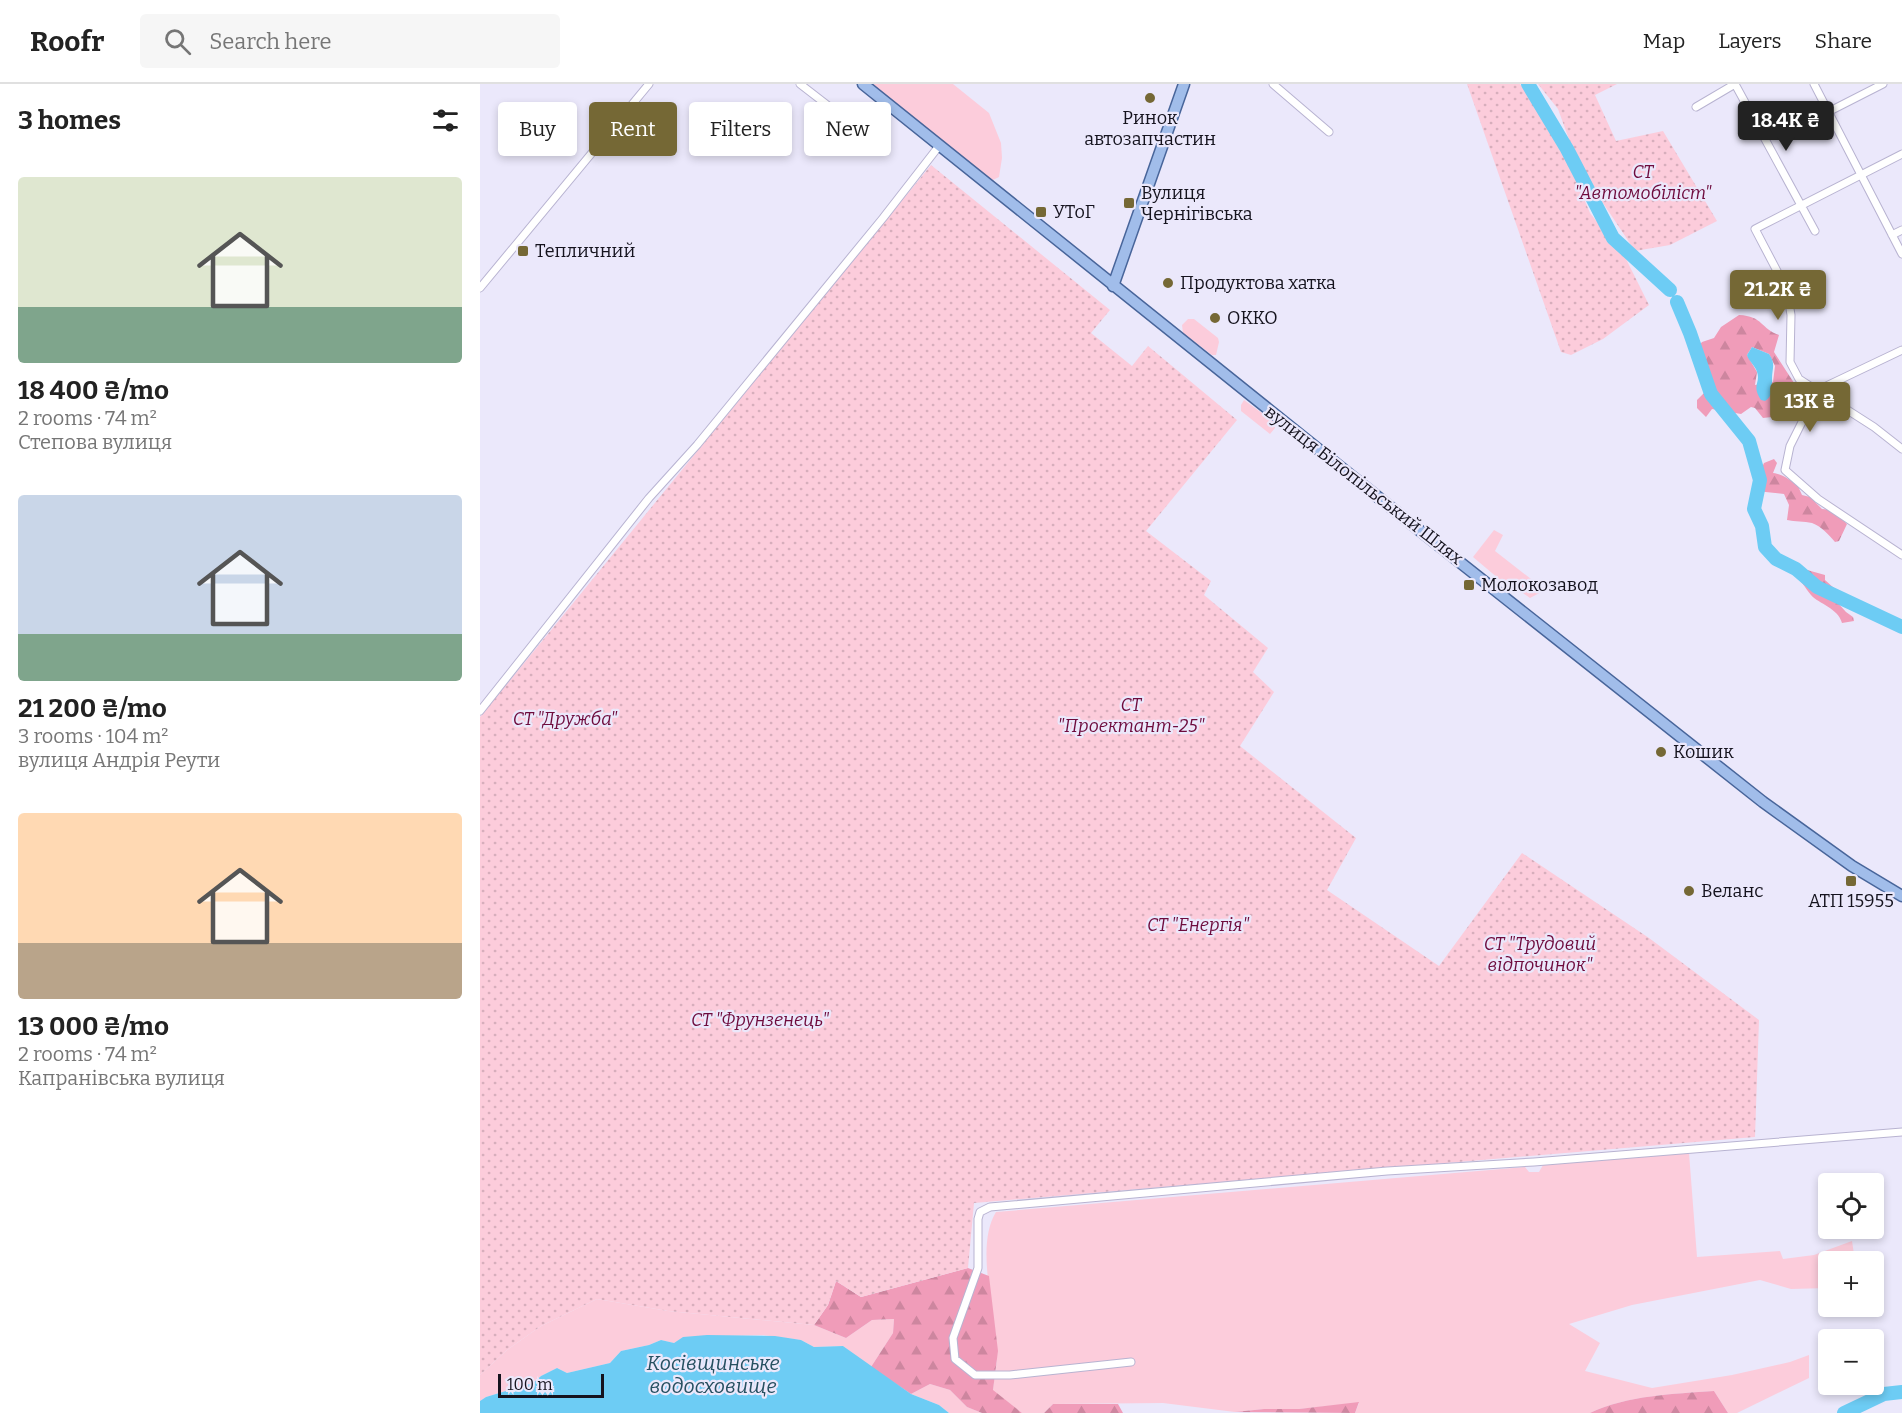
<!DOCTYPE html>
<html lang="en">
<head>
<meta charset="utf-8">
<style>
	:root { --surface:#fff; --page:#f6f6f6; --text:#222; --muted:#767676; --line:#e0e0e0; --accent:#756835 }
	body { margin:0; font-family:Bitter,serif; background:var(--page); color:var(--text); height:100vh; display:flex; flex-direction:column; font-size:22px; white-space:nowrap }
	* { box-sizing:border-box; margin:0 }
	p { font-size:20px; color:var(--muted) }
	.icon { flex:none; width:33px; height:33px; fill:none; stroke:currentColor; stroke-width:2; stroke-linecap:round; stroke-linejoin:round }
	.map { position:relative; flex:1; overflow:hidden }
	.side { display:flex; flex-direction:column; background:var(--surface); width:480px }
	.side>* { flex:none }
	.guide { position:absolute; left:18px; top:18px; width:570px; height:54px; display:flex; gap:12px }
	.tools { position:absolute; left:1338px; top:1089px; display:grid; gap:12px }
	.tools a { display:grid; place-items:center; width:66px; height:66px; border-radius:6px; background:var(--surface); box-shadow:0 3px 9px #0003; font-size:30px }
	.scale { position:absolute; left:18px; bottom:15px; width:106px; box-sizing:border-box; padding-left:6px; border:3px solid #15131e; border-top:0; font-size:16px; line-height:21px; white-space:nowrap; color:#15131e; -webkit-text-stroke:4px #ebe8fb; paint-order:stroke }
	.price { position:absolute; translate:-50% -51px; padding:0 14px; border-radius:6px; background:var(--accent); color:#fff; font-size:20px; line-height:39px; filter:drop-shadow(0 2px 3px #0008) }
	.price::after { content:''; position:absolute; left:50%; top:36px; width:18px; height:14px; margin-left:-9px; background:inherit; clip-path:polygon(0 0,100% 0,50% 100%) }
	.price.on { background:#222; color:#fff }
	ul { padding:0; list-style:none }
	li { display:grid; align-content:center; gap:12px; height:318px; padding:0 18px }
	li span { display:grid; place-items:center; height:186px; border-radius:6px; color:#555 }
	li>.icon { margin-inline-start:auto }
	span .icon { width:108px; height:108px; fill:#fffc; stroke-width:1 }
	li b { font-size:26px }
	h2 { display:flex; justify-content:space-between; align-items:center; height:72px; padding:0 18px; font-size:26px }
	.tag { padding:0 21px; border-radius:6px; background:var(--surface); box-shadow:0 3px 9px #0003; font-size:21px; line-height:54px }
	.tag.on { background:var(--accent); color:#fff }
	header { display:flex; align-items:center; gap:36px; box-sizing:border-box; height:84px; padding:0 30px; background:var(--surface); border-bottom:2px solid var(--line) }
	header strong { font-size:28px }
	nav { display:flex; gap:33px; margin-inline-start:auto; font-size:21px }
	.search { width:420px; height:54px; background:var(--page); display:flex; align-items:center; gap:15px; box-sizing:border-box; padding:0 21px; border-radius:6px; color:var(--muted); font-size:22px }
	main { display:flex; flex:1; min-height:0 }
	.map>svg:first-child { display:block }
	.green { fill:#fcccdb }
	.forest { fill:url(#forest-firs); fill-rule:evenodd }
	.garden { fill:url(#garden-dots) }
	.water { fill:#6dccf4 }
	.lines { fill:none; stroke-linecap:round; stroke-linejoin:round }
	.river { stroke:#6dccf4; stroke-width:14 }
	.minor-casing { stroke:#b8b3d1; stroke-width:9 }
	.primary-casing { stroke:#48659a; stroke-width:13 }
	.minor { stroke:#fff; stroke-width:7 }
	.primary { stroke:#a1bdea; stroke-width:10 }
	.poi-dot { fill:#756835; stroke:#ebe8fb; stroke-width:2 }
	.labels { text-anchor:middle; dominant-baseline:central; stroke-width:4.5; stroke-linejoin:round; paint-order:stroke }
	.poi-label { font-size:18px; fill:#15131e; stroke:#ebe8fb; text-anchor:start }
	.park-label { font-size:18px; font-style:italic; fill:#6e0b3d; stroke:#ebe8fb }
	.street-label { font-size:18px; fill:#15131e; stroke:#ebe8fb }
	.water-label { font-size:20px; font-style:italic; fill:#265061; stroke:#ebe8fb }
</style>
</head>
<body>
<header>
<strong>Roofr</strong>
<div class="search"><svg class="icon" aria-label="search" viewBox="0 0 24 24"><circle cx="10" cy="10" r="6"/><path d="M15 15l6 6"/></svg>Search here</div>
<nav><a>Map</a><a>Layers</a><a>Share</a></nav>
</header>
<main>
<section class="side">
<h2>3 homes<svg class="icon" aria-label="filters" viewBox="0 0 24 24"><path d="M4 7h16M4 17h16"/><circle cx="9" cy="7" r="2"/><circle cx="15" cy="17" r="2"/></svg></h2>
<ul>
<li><span style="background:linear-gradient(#dfe7d0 70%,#7fa58c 0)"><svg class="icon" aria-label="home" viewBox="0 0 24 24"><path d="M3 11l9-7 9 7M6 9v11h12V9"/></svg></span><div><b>18 400 ₴/mo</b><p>2 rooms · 74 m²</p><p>Степова вулиця</p></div></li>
<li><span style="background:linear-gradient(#c9d6e8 75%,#7fa58c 0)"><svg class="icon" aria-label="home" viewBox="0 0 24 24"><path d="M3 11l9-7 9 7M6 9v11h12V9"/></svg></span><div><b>21 200 ₴/mo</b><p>3 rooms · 104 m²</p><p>вулиця Андрія Реути</p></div></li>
<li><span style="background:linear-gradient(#ffd9b3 70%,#b9a48a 0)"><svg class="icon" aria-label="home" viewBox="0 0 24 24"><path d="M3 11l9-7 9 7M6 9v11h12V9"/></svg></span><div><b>13 000 ₴/mo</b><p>2 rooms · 74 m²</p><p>Капранівська вулиця</p></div></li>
</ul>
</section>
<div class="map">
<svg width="1422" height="1329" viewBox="0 0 1422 1329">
	<defs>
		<pattern id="forest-firs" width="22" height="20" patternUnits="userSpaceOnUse" patternTransform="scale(1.5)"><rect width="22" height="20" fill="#f09cb9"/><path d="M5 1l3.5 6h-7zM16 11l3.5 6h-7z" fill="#cd869f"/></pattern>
		<pattern id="garden-dots" width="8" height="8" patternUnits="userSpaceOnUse" patternTransform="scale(1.5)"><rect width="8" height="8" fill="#fcccdb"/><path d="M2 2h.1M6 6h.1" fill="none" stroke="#d7aebc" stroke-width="1.8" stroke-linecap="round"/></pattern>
	</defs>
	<rect width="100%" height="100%" fill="#ebe8fb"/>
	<path class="green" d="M392,0H473L509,29L521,59L522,74L519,93L513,96L508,95Z
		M708,235H714L738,254L739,258L736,271H732L703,249L702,241Z
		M764,316L794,338L795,344L790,350L761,327V321Z
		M1014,446L1023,451L1015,467L1065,506L1050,514L1033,502L1025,500L993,473Z
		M1209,1069L1217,1173L1300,1167L1303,1175L1334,1171L1372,1157L1375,1177L1348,1178V1204L1311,1205L1280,1196L1152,1221L1089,1240L1120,1259L1105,1287L1172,1304L1252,1291L1310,1278L1329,1271V1294L1257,1329H1248L1234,1307C1193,1310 1148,1311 1110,1329H875L879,1319L819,1325H784L755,1328L683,1319L573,1320L564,1329H542L513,1307C514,1293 518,1278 517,1265C515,1225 495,1162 516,1128L1045,1083L1049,1088H1059L1063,1081Z
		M117,1215L188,1227L334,1241L366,1254L392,1236L414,1235L413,1249L391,1283L363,1262L334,1263L321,1256L283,1251L204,1253L194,1259L181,1256L169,1261L141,1267L130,1279L87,1289L77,1284L61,1292L53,1299L6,1313L0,1317V1291L27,1266L61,1242Z
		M450,1300L470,1306L487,1323L502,1329H469L459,1321L431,1310Z"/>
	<path class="forest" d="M1259,231C1283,232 1281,245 1299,251L1294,268L1316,302L1312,309L1297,317L1292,333L1283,334L1275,324L1271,323L1261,330L1232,325L1226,333L1217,324V316L1229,304L1231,297L1219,280L1214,268L1222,258L1234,254L1241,243ZM1272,263L1289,270L1295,282L1293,298L1275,301L1277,288L1267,271Z
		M1294,375L1297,379L1293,389C1306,391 1306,395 1317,400L1322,411L1330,413L1342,425L1352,426L1367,440L1359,457L1355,458C1349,451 1341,442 1332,439C1324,437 1315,438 1307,436L1309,421L1304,410L1276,407L1277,394L1284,379Z
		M1297,473L1311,476L1320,484L1345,491V496L1355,505L1357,518L1366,528L1373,533L1374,537L1362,539C1358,524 1339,520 1331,511C1325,504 1321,495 1312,490C1303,484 1301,487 1293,477Z
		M488,1184L509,1192L518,1267L513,1306L542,1329H502L487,1323L470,1306L450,1300L431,1310L391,1283L413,1249L414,1235L392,1236L366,1254L334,1241L348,1221L356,1197L381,1213Z
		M1234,1307L1248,1329H1110C1148,1311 1193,1310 1234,1307Z
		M879,1318L875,1329L755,1328L784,1325H819Z
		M573,1320H638L643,1329H564Z"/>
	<path class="garden" d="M987,0H1040L1064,31L1081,61L1110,129L1145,173L1169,221L1123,255L1091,271L1081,268Z
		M1058,0H1137L1115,11L1136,57L1183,47L1237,137L1190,161L1155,167L1099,83L1078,25Z
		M451,81L630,226L611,249L652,282L668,262L757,336L666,447L731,497L724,511L788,564L773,588L794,608L760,662L876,754L847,806L959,882L1042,769L1169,854L1279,936L1275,1053L494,1119L488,1184L381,1213L356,1197L348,1221L334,1241L188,1227L117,1215L61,1242L27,1266L0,1291V633Z"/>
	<path class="water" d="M1272,263L1289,270C1296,280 1292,284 1292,295C1292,304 1294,311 1285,317L1281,316C1271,301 1281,299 1277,288C1275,281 1269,278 1267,271Z
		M227,1251L295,1252L321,1256L334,1263L363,1262L431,1310L459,1321L469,1329H0V1317L6,1313L53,1299L61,1292L77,1284L87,1289L130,1279L141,1267L169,1261L181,1256L194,1259L203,1253Z"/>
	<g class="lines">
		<path class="river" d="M1048,0L1087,65L1133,154L1190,206
			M1197,218L1210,249L1231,310L1269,357L1280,396L1274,425L1282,442L1285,463L1296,475L1316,485L1337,503L1422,543
			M1364,1329L1404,1310L1422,1308"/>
		<g class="minor-casing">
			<path id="minor" d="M320,0L364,34L373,37L398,34L407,28L410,23
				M793,0L849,48
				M1255,0L1335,147
				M1334,0L1422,170
				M1216,23L1255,0
				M1348,28L1403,0
				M1422,70L1275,145L1307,206L1311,231L1310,278L1319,295L1394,343L1422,365
				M1412,151L1422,146
				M0,204L169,0
				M1338,306L1310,362L1305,386L1338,415L1422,471
				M1338,306L1422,266
				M0,627L169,414L217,361L403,134L459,62
				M651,1278L530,1291H495L475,1275L473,1254L498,1184V1135L500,1128L510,1123L907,1087L1054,1078L1422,1048"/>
		</g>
		<g class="primary-casing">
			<path id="primary" d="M383,0L929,438L1283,718L1372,782L1422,812
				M633,202L704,0"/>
		</g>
		<use href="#minor" class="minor"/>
		<use href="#primary" class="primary"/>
	</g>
	<g class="poi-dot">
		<circle cx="670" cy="14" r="6"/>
		<rect x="643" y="113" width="12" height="12" rx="3"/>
		<rect x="555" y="122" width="12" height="12" rx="3"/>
		<rect x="37" y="161" width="12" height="12" rx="3"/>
		<circle cx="688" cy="199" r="6"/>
		<circle cx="735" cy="234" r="6"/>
		<rect x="983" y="495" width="12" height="12" rx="3"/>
		<circle cx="1181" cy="668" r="6"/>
		<rect x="1365" y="791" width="12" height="12" rx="3"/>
		<circle cx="1209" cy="807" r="6"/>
	</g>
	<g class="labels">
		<g class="poi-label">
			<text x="670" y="34" text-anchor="middle">Ринок<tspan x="670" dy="21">автозапчастин</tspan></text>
			<text x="661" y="109">Вулиця<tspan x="661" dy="21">Чернігівська</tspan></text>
			<text x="573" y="128">УТоГ</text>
			<text x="55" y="167">Тепличний</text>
			<text x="700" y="199">Продуктова хатка</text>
			<text x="747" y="234">ОККО</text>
			<text x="1001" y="501">Молокозавод</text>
			<text x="1193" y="668">Кошик</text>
			<text x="1221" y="807">Веланс</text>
			<text x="1371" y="817" text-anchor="middle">АТП 15955</text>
		</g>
		<g class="park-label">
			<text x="1163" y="88">СТ<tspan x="1163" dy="21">"Автомобіліст"</tspan></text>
			<text x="651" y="621">СТ<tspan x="651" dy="21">"Проектант-25"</tspan></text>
			<text x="85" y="635">СТ "Дружба"</text>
			<text x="718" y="841">СТ "Енергія"</text>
			<text x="1060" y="860">СТ "Трудовий<tspan x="1060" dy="21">відпочинок"</tspan></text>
			<text x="280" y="936">СТ "Фрунзенець"</text>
		</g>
		<g class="street-label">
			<text transform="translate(884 401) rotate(38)">вулиця Білопільський Шлях</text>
		</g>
		<g class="water-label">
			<text x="233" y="1279">Косівщинське<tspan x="233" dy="23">водосховище</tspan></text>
		</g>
	</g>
</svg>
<div class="tools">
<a><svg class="icon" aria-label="locate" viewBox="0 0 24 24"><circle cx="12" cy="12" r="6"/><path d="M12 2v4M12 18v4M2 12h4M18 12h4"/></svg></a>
<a>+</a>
<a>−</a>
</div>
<div class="scale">100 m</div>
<b class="price on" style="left:1306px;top:68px">18.4K ₴</b>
<b class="price" style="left:1298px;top:237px">21.2K ₴</b>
<b class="price" style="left:1330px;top:349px">13K ₴</b>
<div class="guide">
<a class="tag">Buy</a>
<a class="tag on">Rent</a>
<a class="tag">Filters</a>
<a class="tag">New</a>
</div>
</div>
</main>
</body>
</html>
